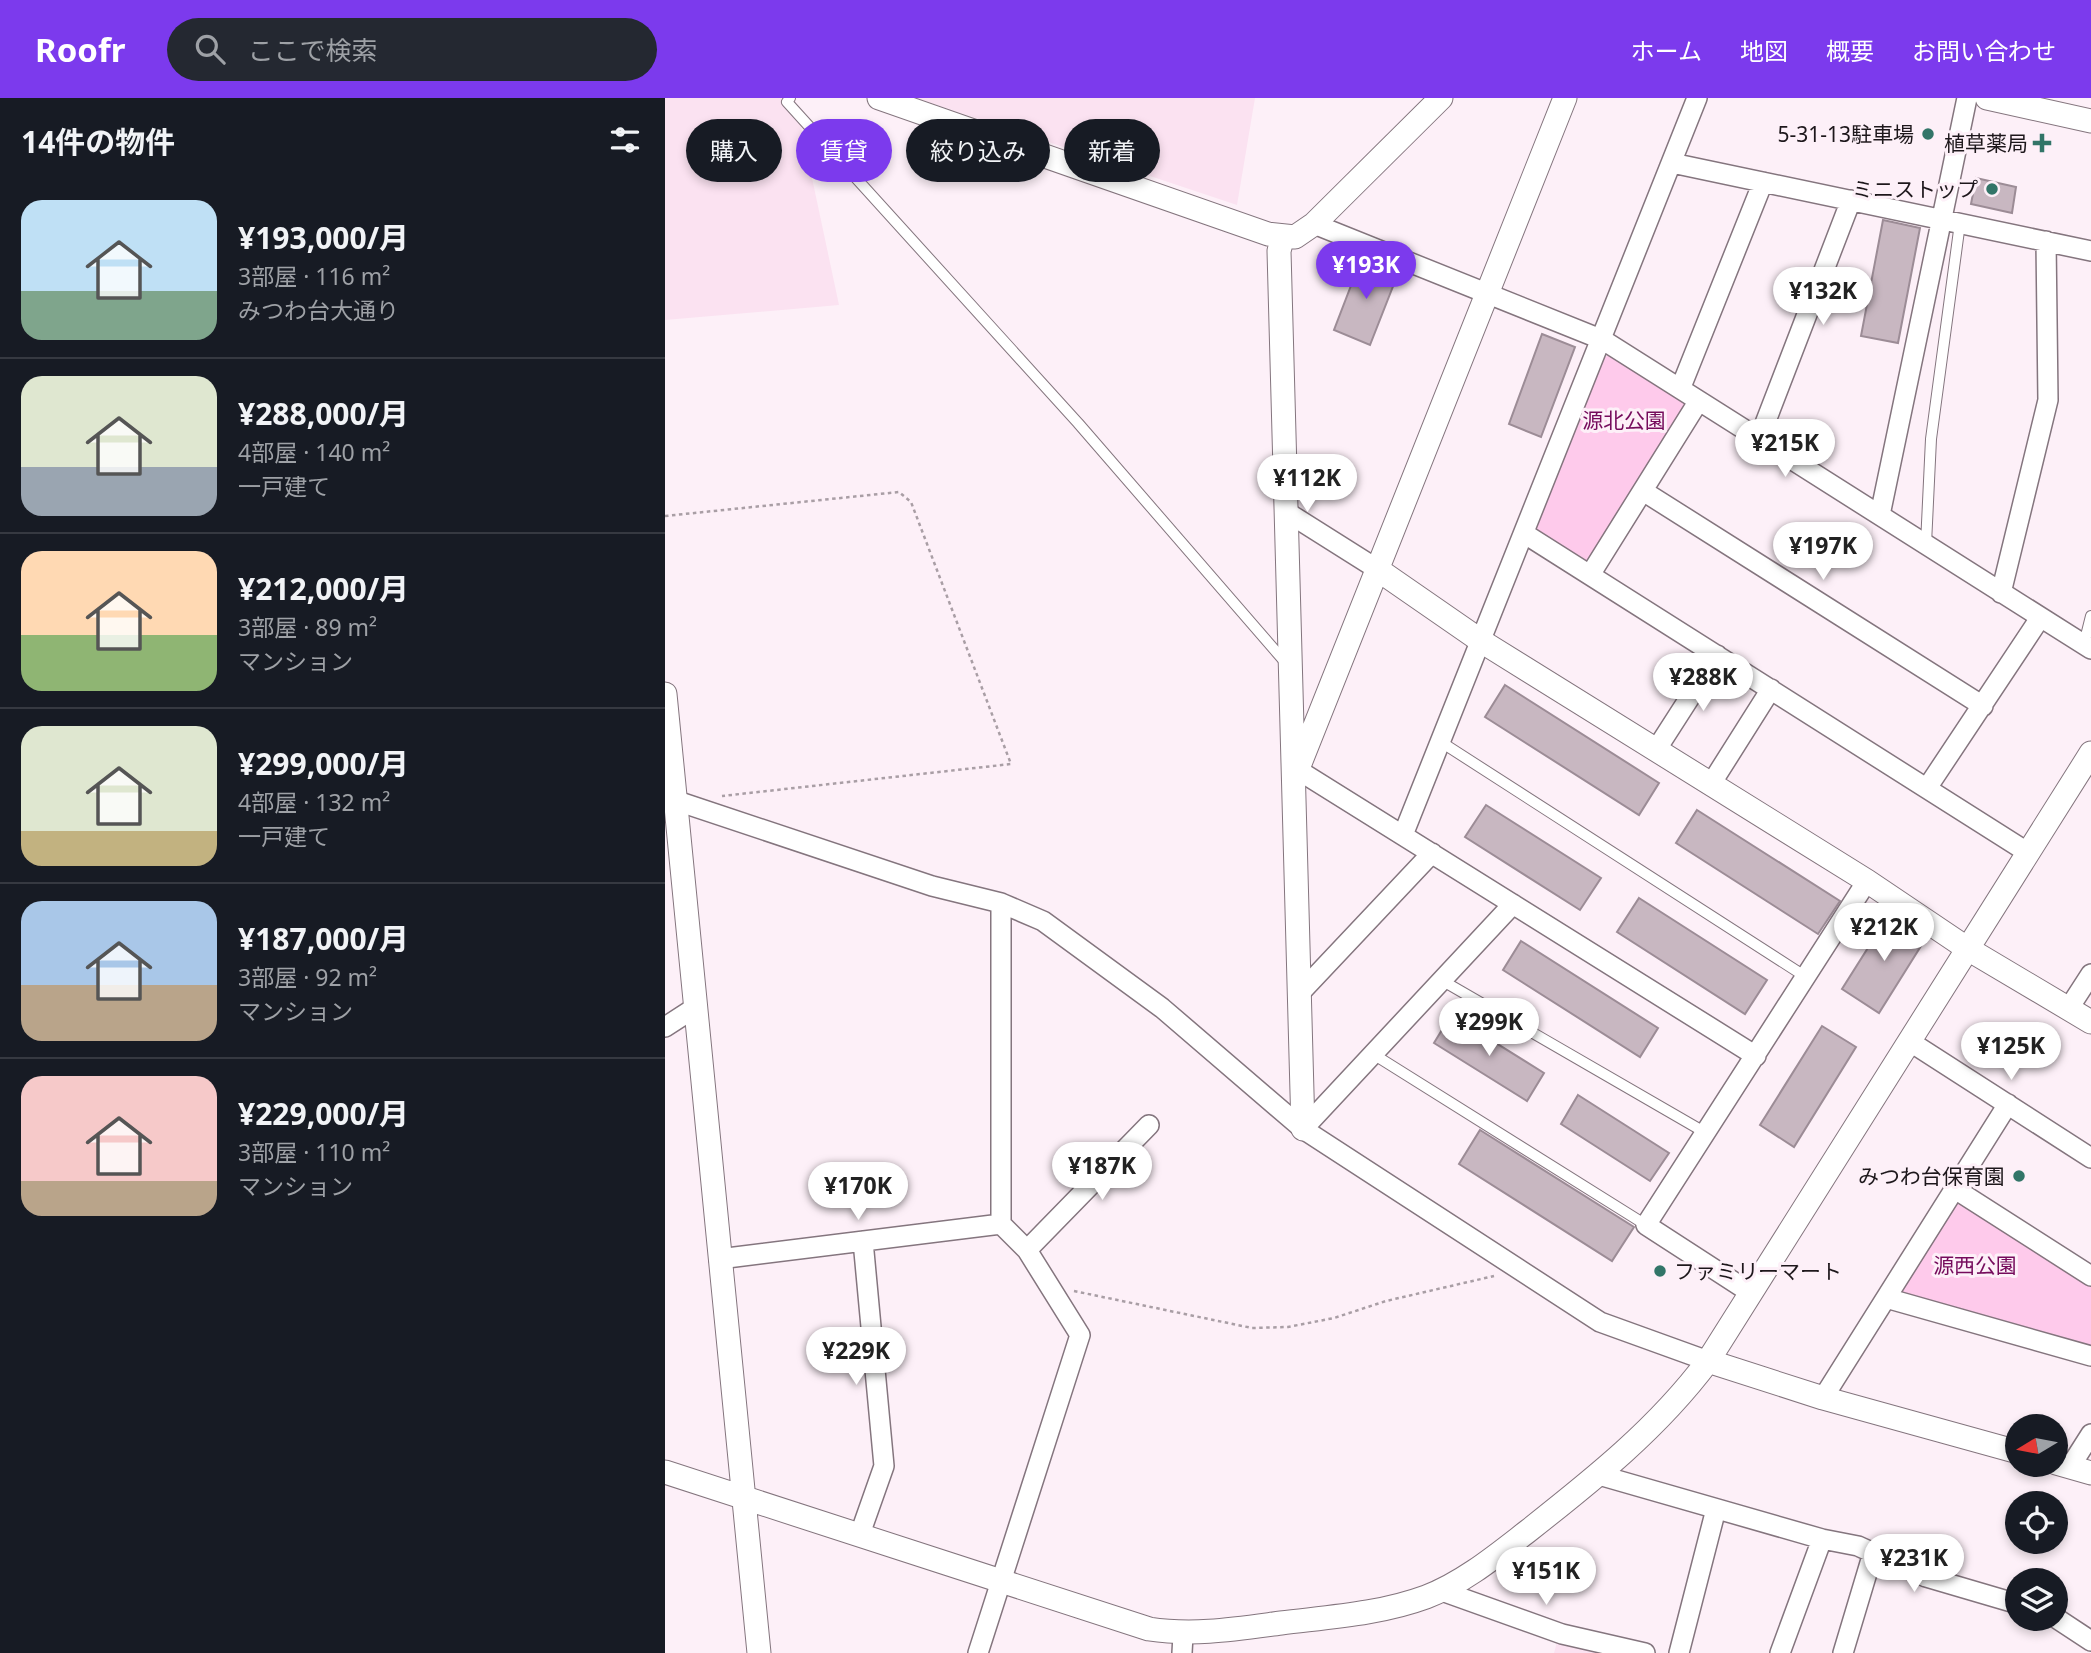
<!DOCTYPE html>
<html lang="ja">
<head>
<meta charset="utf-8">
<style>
	:root { --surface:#171b24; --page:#242831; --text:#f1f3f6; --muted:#9ea1a6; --line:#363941; --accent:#7c3aed }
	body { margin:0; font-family:"Noto Sans","Noto Sans JP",sans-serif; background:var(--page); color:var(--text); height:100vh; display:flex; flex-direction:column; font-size:26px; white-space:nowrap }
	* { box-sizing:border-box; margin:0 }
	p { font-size:23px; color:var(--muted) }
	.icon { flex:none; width:38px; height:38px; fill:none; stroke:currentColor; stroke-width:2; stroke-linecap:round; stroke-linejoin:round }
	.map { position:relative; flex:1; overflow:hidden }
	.details { display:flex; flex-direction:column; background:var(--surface); width:665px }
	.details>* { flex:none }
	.hud { position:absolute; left:21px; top:21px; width:665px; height:63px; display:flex; gap:14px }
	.needle { width:46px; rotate:260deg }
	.fabs { position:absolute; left:1340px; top:1316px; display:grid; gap:14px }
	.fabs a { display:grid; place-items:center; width:63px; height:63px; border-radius:50%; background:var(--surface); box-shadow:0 4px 10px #0003; font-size:35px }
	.price { position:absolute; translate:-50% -60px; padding:0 16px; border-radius:24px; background:#fff; color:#222; font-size:23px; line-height:46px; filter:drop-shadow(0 2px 4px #0008) }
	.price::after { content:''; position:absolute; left:50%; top:42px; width:21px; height:16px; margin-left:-10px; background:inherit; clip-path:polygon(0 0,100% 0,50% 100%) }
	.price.current { background:var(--accent); color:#fff }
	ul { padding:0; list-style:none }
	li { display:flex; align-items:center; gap:21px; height:175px; padding:0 21px }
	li+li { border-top:2px solid var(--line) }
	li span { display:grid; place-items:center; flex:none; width:196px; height:140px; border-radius:21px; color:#555 }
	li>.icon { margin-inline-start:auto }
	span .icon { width:84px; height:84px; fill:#fffc; stroke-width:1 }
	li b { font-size:30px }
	h2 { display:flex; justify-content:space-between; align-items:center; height:84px; padding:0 21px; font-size:30px }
	.chip { padding:0 24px; border-radius:32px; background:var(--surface); box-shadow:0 4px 10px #0003; font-size:24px; line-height:63px }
	.chip.current { background:var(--accent); color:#fff }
	header { display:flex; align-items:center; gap:42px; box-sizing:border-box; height:98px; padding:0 35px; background:var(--accent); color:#fff }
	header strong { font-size:33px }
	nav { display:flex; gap:38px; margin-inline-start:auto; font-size:24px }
	.search { width:490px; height:63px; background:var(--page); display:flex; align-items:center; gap:18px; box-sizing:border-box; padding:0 24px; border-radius:38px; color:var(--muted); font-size:26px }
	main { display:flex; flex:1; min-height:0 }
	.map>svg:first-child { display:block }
	.built { fill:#fbe2f1 }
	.green { fill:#fecaeb }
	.building { fill:#c8b7c1; stroke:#9c8c96; stroke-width:2 }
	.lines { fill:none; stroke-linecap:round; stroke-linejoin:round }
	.service-casing { stroke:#84757e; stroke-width:12 }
	.minor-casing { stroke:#84757e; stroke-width:22 }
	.tertiary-casing { stroke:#84757e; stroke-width:25 }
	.path { stroke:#a99ea5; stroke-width:2.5; stroke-dasharray:3.5 3.5; stroke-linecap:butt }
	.service { stroke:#fff; stroke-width:10 }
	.minor { stroke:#fff; stroke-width:19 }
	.tertiary { stroke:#fff; stroke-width:23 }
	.poi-dot { fill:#327568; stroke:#fdf0f8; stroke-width:2.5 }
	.labels { text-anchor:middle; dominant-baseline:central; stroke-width:6; stroke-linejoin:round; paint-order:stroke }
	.poi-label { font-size:21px; fill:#1d171b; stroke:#fdf0f8; text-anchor:end }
	.park-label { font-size:21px; fill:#750b5c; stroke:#fdf0f8 }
</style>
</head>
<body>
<header>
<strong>Roofr</strong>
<div class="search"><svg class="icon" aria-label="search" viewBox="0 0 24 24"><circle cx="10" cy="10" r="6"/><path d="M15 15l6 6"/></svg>ここで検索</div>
<nav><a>ホーム</a><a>地図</a><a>概要</a><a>お問い合わせ</a></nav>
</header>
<main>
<section class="details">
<h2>14件の物件<svg class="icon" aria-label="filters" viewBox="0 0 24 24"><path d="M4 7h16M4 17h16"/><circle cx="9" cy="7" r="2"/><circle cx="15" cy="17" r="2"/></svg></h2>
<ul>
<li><span style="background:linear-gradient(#bfe0f5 65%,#7fa58c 0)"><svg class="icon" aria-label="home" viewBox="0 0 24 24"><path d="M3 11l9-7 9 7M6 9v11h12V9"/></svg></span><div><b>¥193,000/月</b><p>3部屋 · 116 m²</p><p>みつわ台大通り</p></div></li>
<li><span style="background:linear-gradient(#dfe7d0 65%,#9aa5b1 0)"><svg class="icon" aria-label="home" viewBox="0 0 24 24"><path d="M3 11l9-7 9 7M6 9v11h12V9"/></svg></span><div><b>¥288,000/月</b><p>4部屋 · 140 m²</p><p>一戸建て</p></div></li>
<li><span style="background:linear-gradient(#ffd9b3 60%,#8fb573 0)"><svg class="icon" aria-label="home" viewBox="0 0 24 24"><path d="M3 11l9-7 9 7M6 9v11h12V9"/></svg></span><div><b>¥212,000/月</b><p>3部屋 · 89 m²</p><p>マンション</p></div></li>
<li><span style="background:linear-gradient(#dfe7d0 75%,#c2b280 0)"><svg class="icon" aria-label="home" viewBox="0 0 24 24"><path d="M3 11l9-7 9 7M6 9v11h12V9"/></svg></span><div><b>¥299,000/月</b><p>4部屋 · 132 m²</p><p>一戸建て</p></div></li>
<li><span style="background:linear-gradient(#a9c7e8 60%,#b9a48a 0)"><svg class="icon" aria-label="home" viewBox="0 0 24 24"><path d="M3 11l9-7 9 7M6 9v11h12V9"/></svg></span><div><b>¥187,000/月</b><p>3部屋 · 92 m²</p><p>マンション</p></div></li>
<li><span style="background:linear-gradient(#f6c9c9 75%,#b9a48a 0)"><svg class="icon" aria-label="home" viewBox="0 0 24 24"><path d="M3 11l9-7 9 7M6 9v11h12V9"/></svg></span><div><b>¥229,000/月</b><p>3部屋 · 110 m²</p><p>マンション</p></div></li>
</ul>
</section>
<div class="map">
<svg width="1426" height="1555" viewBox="0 0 1426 1555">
	<rect width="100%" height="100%" fill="#fdf0f8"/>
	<path class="built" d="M0,0H130L174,207L0,222Z
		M251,0H590L572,107Z
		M892,1544L959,1555H889Z"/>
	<path class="green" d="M947,256L1023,304L923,469L869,433L935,261Z
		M1292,1100L1426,1184V1248L1232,1194Z"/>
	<path class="building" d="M1311,80L1351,89L1347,115L1306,106Z
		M1218,122L1255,130L1233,245L1196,238Z
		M697,159L734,173L705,247L669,232Z
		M877,236L910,249L876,339L844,326Z
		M840,587L994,685L974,717L820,619Z
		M821,707L936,780L915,812L800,739Z
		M1032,712L1175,803L1153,836L1011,745Z
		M974,800L1102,882L1080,916L952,834Z
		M1225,815L1261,840L1214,915L1177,891Z
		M856,843L993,930L975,959L838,872Z
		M786,917L879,975L862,1003L769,945Z
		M1157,928L1191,949L1129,1049L1095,1027Z
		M913,997L1004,1055L985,1083L896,1026Z
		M815,1032L969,1129L947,1163L794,1066Z"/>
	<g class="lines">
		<g class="service-casing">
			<path id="service" d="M125,0L122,4L413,325L621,565
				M1261,446L1266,341L1295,125
				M1419,546L1426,518
				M776,644L1141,879
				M778,883L1041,1035
				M708,956L981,1127"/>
		</g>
		<g class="minor-casing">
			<path id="minor" d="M1007,65L1426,153
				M649,126L938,242L1426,551
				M1016,289L1098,84
				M1094,341L1186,102
				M978,393L1318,608
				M620,413L712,471
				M1215,417L1302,0
				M860,436L1362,754
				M925,477L1033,304
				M1336,495L1383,302L1381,143
				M991,652L1052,557
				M633,672L1091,958
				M1046,686L1106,591
				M1262,690L1375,520
				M0,699L267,788L336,805L378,823L497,910L638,1031L935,1224L1043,1263
				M738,737L1032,0
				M634,896L767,755
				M1404,910L1426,876
				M0,929L31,909
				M1244,943L1426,1060
				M638,1031L848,806
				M1290,1091L1426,1178
				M362,1152L484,1027
				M54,1161L336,1126
				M1086,1195L981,1127L1202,783
				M1221,1200L1426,1258
				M1158,1300L1343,1006
				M1405,1369L1426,1336
				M934,1377L1157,1441L1193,1448L1261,1479L1353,1506
				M195,1436L219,1368L198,1143
				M774,1492L897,1536L980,1555
				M1391,1520L1426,1543
				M313,1555L415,1237L362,1152L336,1126V805
				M517,1555L518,1537
				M1014,1555L1051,1411
				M1115,1555L1157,1441
				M1178,1555L1208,1455"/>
		</g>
		<g class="tertiary-casing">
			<path id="tertiary" d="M214,0L603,136L630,139L649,126L776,0
				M1322,0L1426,23
				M618,138L614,153L638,1031
				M712,471L816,543L1202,783L1303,851L1426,924
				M0,596L94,1555
				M630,678L900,0
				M1043,1263L1158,1300L1353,1354
				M1391,1365L1426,1375
				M0,1374L484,1531C529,1538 571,1531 616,1525C664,1519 715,1516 761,1499C798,1485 832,1457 863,1433C929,1381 993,1330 1043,1263L1426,655"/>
		</g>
		<path class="path" d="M0,418L234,394L246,404L346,666L57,698
			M409,1193L587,1230L623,1229L669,1220L721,1203L829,1178"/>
		<use href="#service" class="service"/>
		<use href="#minor" class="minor"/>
		<use href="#tertiary" class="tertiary"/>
	</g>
	<g class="poi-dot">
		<circle cx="1263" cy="36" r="7"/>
		<path d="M1373.5 34.5h7v7h7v7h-7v7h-7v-7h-7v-7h7z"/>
		<circle cx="1327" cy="91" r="7"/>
		<circle cx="1354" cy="1078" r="7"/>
		<circle cx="995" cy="1173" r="7"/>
	</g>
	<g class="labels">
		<g class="poi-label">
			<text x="1249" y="36">5-31-13駐車場</text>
			<text x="1363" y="45">植草薬局</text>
			<text x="1313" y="91">ミニストップ</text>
			<text x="1340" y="1078">みつわ台保育園</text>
			<text x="1009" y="1173" text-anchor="start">ファミリーマート</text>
		</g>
		<g class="park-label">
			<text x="959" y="322">源北公園</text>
			<text x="1310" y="1167">源西公園</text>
		</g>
	</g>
</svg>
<div class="fabs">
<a><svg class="needle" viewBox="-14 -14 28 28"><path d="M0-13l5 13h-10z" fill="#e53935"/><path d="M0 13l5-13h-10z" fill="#9ea1a6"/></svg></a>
<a><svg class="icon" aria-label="locate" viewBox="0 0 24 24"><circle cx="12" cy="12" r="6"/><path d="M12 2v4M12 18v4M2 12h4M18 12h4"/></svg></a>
<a><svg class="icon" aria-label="layers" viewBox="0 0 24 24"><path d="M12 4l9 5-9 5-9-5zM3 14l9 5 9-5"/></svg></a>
</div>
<b class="price current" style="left:701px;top:203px">¥193K</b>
<b class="price" style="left:1158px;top:229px">¥132K</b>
<b class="price" style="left:1120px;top:381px">¥215K</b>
<b class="price" style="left:642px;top:416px">¥112K</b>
<b class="price" style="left:1158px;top:484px">¥197K</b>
<b class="price" style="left:1038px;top:615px">¥288K</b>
<b class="price" style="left:1219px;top:865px">¥212K</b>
<b class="price" style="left:824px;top:960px">¥299K</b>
<b class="price" style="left:1346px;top:984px">¥125K</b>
<b class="price" style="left:437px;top:1104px">¥187K</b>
<b class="price" style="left:193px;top:1124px">¥170K</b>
<b class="price" style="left:191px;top:1289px">¥229K</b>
<b class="price" style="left:1249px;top:1496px">¥231K</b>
<b class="price" style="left:881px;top:1509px">¥151K</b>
<div class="hud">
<a class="chip">購入</a>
<a class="chip current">賃貸</a>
<a class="chip">絞り込み</a>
<a class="chip">新着</a>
</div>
</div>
</main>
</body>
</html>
